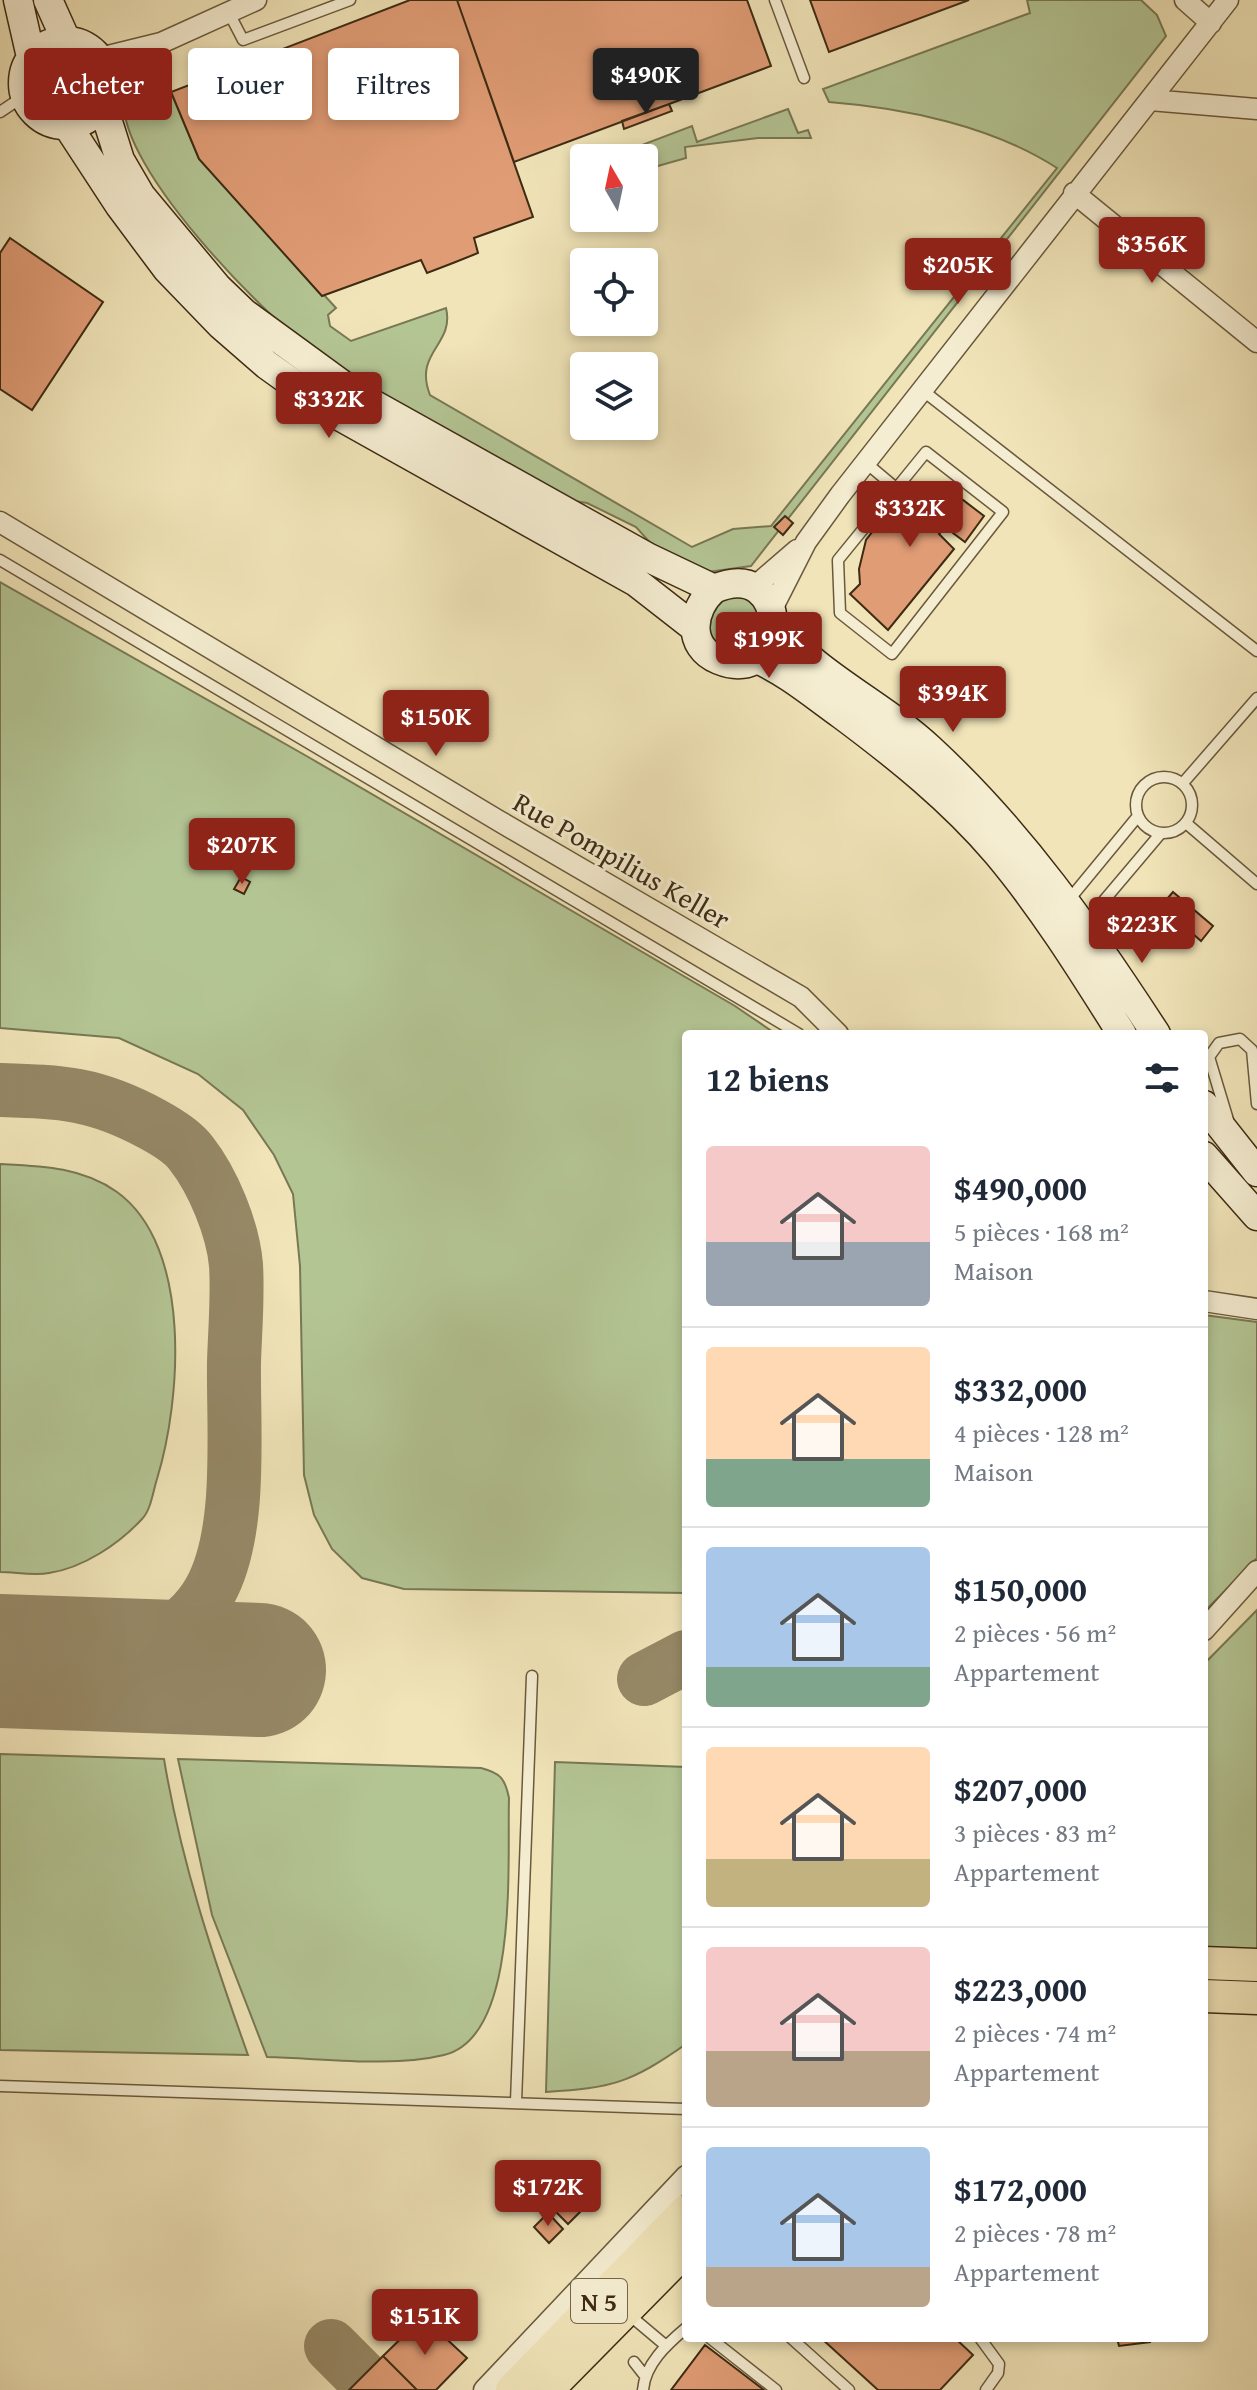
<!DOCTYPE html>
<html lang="fr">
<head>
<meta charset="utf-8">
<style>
	:root { --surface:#fff; --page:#f2f2f3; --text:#1f2937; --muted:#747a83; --line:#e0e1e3; --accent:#8f2418 }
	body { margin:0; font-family:"Gentium Book Plus",serif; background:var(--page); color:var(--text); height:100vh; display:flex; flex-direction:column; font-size:30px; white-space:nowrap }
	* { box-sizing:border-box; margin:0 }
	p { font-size:26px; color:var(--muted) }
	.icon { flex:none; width:44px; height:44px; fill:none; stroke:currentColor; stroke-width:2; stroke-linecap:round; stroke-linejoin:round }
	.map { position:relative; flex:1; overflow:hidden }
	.sheet { position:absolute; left:682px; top:1030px; width:526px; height:1312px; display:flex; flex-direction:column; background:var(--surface); border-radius:8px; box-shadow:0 4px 12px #0003 }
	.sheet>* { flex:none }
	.guide { position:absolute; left:24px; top:48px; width:538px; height:72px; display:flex; gap:16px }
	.needle { width:52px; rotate:351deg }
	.fabs { position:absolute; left:570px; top:144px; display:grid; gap:16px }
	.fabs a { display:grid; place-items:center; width:88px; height:88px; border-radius:8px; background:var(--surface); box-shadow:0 4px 12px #0003; font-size:40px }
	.price { position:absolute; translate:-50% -68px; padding:0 18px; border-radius:8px; background:var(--accent); color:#fff; font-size:26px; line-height:52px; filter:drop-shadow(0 2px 4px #0008) }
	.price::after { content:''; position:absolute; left:50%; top:48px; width:24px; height:18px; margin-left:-12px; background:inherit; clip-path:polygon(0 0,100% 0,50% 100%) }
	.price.on { background:#222; color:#fff }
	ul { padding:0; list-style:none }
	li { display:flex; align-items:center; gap:24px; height:200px; padding:0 24px }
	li+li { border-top:2px solid var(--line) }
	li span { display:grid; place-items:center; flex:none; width:224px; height:160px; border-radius:8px; color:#555 }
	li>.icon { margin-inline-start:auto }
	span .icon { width:96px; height:96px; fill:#fffc; stroke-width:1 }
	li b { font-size:34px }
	h2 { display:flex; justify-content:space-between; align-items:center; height:96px; padding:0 24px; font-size:34px }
	.chip { padding:0 28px; border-radius:8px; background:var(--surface); box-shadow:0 4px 12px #0003; font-size:28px; line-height:72px }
	.chip.on { background:var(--accent); color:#fff }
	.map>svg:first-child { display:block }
	.green { fill:#b4c594; stroke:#787854; stroke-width:2 }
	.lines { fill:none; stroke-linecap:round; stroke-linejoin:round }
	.taxiway { stroke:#968866; stroke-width:54 }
	.runway { stroke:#968866; stroke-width:134 }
	.building { fill:#e09c75; stroke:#3d2b13; stroke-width:2 }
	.service-casing { stroke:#6a593c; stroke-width:13 }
	.minor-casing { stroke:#6a593c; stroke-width:23 }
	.secondary-casing { stroke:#3d2b13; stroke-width:31 }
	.primary-casing { stroke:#3d2b13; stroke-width:35 }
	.service { stroke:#f5edd1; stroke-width:10 }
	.minor { stroke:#f5edd1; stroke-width:20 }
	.secondary { stroke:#f5edd1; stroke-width:28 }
	.primary { stroke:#f0e4b8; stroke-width:32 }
	.labels { text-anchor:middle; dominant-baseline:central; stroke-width:6; stroke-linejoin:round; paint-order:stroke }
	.shield { fill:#f5edd1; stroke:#74654c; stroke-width:2 }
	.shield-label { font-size:26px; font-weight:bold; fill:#3d2b13 }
	.street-label { font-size:28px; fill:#3d2b13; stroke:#f5edd1 }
</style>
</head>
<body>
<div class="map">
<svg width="1257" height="2390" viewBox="0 0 1257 2390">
	<rect width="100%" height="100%" fill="#f0e4b8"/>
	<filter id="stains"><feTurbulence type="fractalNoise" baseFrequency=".0025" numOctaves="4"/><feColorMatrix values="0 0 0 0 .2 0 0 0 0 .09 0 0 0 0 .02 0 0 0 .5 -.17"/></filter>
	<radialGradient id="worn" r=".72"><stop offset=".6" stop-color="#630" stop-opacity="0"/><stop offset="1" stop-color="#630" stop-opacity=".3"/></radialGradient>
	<path class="green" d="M1027,0H1141L1157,15L1166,36L751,566L708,572L654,547L636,527L587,503L561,499C485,455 405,414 331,365C279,332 98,152 127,88C132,77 144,71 155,66L171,92L199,159L336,308L328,315L330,326L351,341L446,308C455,345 413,352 430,395L692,547L733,529L771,526L1057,168C992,126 905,108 829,102L823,89L1030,13Z
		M37 83a28 28 0 1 1 56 0a28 28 0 1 1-56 0Z
		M788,109L798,133L808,130L811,138H758L685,147L686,158L644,170V158H619L618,154L692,126L697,142Z
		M0,582L310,758L735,1006L776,1034H686V1593L404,1589L362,1578L332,1549L314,1515L304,1475L300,1266L293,1194L274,1155L243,1110L198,1074L119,1038L0,1028Z
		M744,593L766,616L749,653L718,652L703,617L714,599Z
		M0,1164C41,1166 82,1167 117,1192C193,1247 181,1401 157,1479C153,1491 151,1510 142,1519C119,1544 83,1568 49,1573C34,1576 15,1572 0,1572Z
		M1204,1315L1257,1322V1558L1204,1612Z
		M1257,1610V1952H1204V1664Z
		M0,1754L164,1759C181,1862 213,1957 248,2055L0,2050Z
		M178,1759L481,1768C500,1773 505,1778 509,1798C507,1860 520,2037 444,2055C391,2068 321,2058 267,2057L212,1915Z
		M555,1762L686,1767V2044C631,2083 612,2088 546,2092Z"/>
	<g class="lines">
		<path class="taxiway" d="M0,1090C63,1092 95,1093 152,1124C165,1131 182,1141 191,1153C213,1181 233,1229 236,1265C238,1297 235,1330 234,1362C233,1429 243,1532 210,1591C184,1638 133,1653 83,1664
			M644,1679L686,1657
			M331,2346L362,2377"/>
		<path class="runway" d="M0,1661L259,1670"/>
	</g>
	<path class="building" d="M410,0H457L533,217L474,238L478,253L453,263L427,273L421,260L322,296L199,159L171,92Z
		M457,0H747L771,66L514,162Z
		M810,0H969L829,52Z
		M669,104L672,111L624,129L622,121Z
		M10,238L103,302L32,410L0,389V253Z
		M944,486H959L954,493L984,516L965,542L945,527L939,534L954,549L888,630L850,594L860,584L859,569L866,540L897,500L919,490Z
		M785,516L793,523L783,535L774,527Z
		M241,877L250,882L244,894L234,889Z
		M1173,892L1213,926L1201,941L1161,906Z
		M566,2194L582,2210L568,2224L552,2208Z
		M548,2213L563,2229L549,2243L534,2227Z
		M423,2317L467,2358L436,2390H417L383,2356Z
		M821,2338H955L973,2355L940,2390H878Z
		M1117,2338H1150V2342L1119,2346Z
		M705,2345L764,2390H671Z
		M383,2356L417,2390H349Z"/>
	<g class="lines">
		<g class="service-casing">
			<path id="service" d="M775,0L804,78
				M229,13L243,40L350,0
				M0,112L24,96
				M922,390L1257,651
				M926,452L1003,512L892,654L840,613L838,560Z
				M865,462L897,489
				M0,560L799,1034
				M1136 805a28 28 0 1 1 56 0a28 28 0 1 1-56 0Z
				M1183,783L1257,698
				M1186,823L1257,884
				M1068,901L1138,816
				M1085,923L1161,833
				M1228,1120L1209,1057L1219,1043L1240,1039L1252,1050L1257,1104
				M0,2086L686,2109
				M516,2102L532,1676
				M627,2313L665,2345
				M710,2338L776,2390
				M791,2338L849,2390
				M980,2338L999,2364L998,2373L986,2390
				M634,2362L645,2376
				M643,2390C645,2364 667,2344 686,2328"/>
		</g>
		<g class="minor-casing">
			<path id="minor" d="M1185,0L1211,23
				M100,58L161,43L256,0
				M107,85L144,55
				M1150,100L1257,109
				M1074,193L1257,342
				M0,522L499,821L801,997L838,1034
				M753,588L797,550
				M772,609L806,542L840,495L1228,0
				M1204,1301L1257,1309
				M1204,1630L1257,1571
				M484,2390L686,2176"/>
		</g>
		<g class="secondary-casing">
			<path id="secondary" d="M18,0L31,57
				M48,0L66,40
				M23 83a42 42 0 1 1 84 0a42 42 0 1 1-84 0Z
				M102,103L120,160L141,196L217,287L244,313L355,394L649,558L714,589C793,555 790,689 719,660C686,647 691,609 714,589
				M62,125L69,128L120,206L167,269L221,325L267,365L334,413L636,582L695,628
				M775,623C815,675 882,704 930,749C1021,833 1089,931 1156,1034
				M755,658C787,672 814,695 842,715C897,756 952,800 997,853C1044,909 1083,972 1122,1034
				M1204,1105L1257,1172
				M1204,1156L1257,1216"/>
		</g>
		<g class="primary-casing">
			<path id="primary" d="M1204,1963L1257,1965
				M1204,1996L1257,1998
				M512,2390L686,2211
				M547,2390L686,2249"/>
		</g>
		<use href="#service" class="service"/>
		<use href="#minor" class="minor"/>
		<use href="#secondary" class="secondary"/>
		<use href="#primary" class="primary"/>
	</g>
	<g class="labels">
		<rect class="shield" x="571" y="2279" width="56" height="44" rx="6"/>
		<g class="shield-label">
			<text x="599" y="2301">N 5</text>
		</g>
		<g class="street-label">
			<text transform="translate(622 860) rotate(30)">Rue Pompilius Keller</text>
		</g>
	</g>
	<rect width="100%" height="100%" filter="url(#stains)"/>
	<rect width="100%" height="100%" fill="url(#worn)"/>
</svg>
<div class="fabs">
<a><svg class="needle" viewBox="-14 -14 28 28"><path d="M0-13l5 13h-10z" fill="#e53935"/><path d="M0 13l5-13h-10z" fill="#747a83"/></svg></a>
<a><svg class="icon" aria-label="locate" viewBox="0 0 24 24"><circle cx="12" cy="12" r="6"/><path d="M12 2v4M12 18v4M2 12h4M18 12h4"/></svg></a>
<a><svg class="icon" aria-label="layers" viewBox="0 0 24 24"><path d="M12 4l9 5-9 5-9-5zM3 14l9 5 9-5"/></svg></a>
</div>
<b class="price on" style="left:646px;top:116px">$490K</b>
<b class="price" style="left:1152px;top:285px">$356K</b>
<b class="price" style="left:958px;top:306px">$205K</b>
<b class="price" style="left:329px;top:440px">$332K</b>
<b class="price" style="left:910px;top:549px">$332K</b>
<b class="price" style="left:769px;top:680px">$199K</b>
<b class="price" style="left:953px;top:734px">$394K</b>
<b class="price" style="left:436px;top:758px">$150K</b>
<b class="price" style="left:242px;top:886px">$207K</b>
<b class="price" style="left:1142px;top:965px">$223K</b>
<b class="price" style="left:548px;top:2228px">$172K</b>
<b class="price" style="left:425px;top:2357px">$151K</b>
<div class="guide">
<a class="chip on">Acheter</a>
<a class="chip">Louer</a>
<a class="chip">Filtres</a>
</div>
<section class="sheet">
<h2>12 biens<svg class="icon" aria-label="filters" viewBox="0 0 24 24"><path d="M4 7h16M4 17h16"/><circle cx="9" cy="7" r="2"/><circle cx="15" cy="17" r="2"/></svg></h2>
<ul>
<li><span style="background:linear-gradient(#f6c9c9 60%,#9aa5b1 0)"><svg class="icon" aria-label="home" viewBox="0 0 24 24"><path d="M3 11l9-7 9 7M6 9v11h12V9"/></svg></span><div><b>$490,000</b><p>5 pièces · 168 m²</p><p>Maison</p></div></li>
<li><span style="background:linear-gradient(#ffd9b3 70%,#7fa58c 0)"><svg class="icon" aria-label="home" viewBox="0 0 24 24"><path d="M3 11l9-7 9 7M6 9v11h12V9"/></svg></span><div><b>$332,000</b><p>4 pièces · 128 m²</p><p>Maison</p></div></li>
<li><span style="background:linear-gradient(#a9c7e8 75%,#7fa58c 0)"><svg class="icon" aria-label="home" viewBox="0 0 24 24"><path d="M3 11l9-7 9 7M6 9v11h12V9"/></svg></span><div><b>$150,000</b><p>2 pièces · 56 m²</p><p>Appartement</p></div></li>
<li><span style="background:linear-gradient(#ffd9b3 70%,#c2b280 0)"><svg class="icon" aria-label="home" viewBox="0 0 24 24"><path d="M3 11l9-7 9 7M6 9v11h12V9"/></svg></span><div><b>$207,000</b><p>3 pièces · 83 m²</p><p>Appartement</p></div></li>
<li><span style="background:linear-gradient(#f6c9c9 65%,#b9a48a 0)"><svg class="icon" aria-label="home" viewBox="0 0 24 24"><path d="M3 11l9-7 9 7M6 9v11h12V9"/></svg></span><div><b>$223,000</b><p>2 pièces · 74 m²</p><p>Appartement</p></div></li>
<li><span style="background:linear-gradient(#a9c7e8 75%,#b9a48a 0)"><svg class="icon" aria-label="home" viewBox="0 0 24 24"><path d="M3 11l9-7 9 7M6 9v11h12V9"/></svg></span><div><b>$172,000</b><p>2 pièces · 78 m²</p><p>Appartement</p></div></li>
</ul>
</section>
</div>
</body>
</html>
